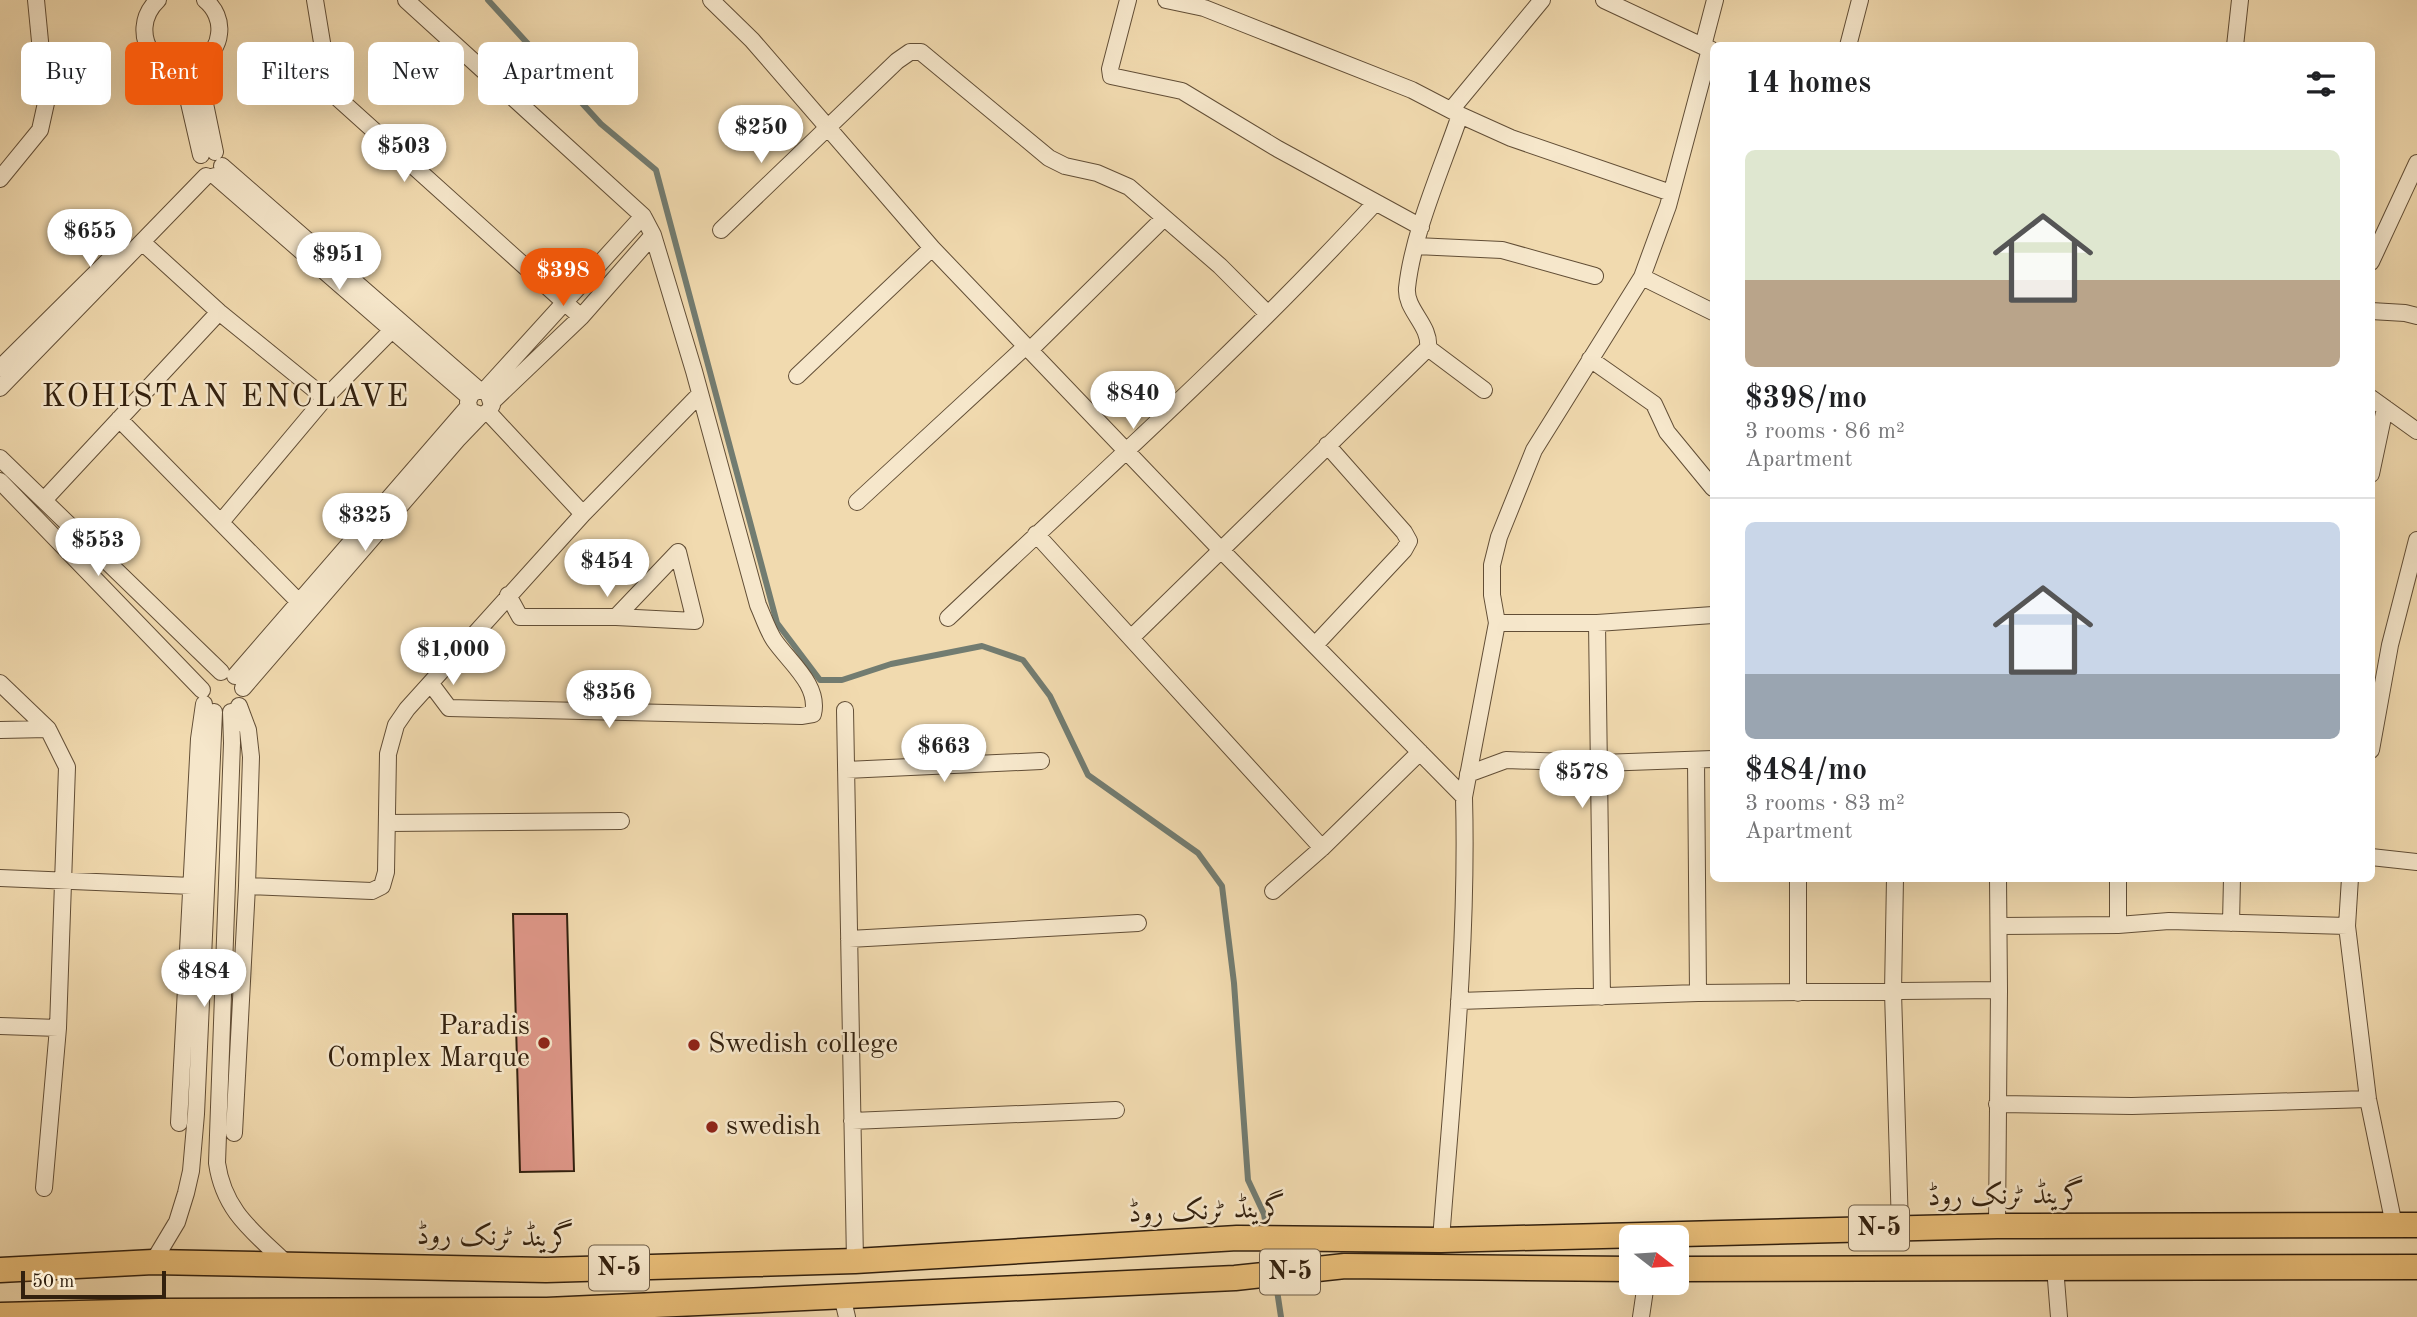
<!DOCTYPE html>
<html lang="en">
<head>
<meta charset="utf-8">
<style>
	:root { --surface:#fff; --page:#f6f6f6; --text:#202124; --muted:#757577; --line:#e0e0e0; --accent:#ea580c }
	body { margin:0; font-family:"Old Standard TT",Amiri,serif; background:var(--page); color:var(--text); height:100vh; display:flex; flex-direction:column; font-size:26px; white-space:nowrap }
	* { box-sizing:border-box; margin:0 }
	p { font-size:23px; color:var(--muted) }
	.icon { flex:none; width:38px; height:38px; fill:none; stroke:currentColor; stroke-width:2; stroke-linecap:round; stroke-linejoin:round }
	.map { position:relative; flex:1; overflow:hidden }
	.side { position:absolute; left:1710px; top:42px; width:665px; height:840px; display:flex; flex-direction:column; background:var(--surface); border-radius:10px; box-shadow:0 7px 28px #0002 }
	.side>* { flex:none }
	.banner { position:absolute; left:21px; top:42px; width:665px; height:63px; display:flex; gap:14px }
	.needle { width:46px; rotate:107deg }
	.controls { position:absolute; left:1619px; top:1225px; display:grid; gap:14px }
	.controls a { display:grid; place-items:center; width:70px; height:70px; border-radius:10px; background:var(--surface); box-shadow:0 7px 28px #0002; font-size:35px }
	.scale { position:absolute; left:21px; bottom:18px; width:145px; box-sizing:border-box; padding-left:7px; border:4px solid #32200e; border-top:0; font-size:19px; line-height:24px; white-space:nowrap; color:#32200e; -webkit-text-stroke:5px #f6e7cb; paint-order:stroke }
	.price { position:absolute; translate:-50% -60px; padding:0 16px; border-radius:24px; background:#fff; color:#222; font-size:23px; line-height:46px; filter:drop-shadow(0 2px 4px #0008) }
	.price::after { content:''; position:absolute; left:50%; top:42px; width:21px; height:16px; margin-left:-10px; background:inherit; clip-path:polygon(0 0,100% 0,50% 100%) }
	.price.on { background:var(--accent); color:#fff }
	ul { padding:0; list-style:none }
	li { display:grid; align-content:center; gap:14px; height:371px; padding:0 35px }
	li+li { border-top:2px solid var(--line) }
	li span { display:grid; place-items:center; height:217px; border-radius:10px; color:#555 }
	li>.icon { margin-inline-start:auto }
	span .icon { width:126px; height:126px; fill:#fffc; stroke-width:1 }
	li b { font-size:30px }
	h2 { display:flex; justify-content:space-between; align-items:center; height:84px; padding:0 35px; font-size:30px }
	.pill { padding:0 24px; border-radius:10px; background:var(--surface); box-shadow:0 7px 28px #0002; font-size:24px; line-height:63px }
	.pill.on { background:var(--accent); color:#fff }
	.map>svg:first-child { display:block }
	.lines { fill:none; stroke-linecap:round; stroke-linejoin:round }
	.stream { stroke:#727c71; stroke-width:6 }
	.building { fill:#dd9687; stroke:#32200e; stroke-width:2 }
	.minor-casing { stroke:#624e36; stroke-width:18 }
	.trunk-casing { stroke:#32200e; stroke-width:27 }
	.minor { stroke:#f6e7cb; stroke-width:16 }
	.trunk { stroke:#e8bd78; stroke-width:24 }
	.poi-dot { fill:#8f2418; stroke:#f6e7cb; stroke-width:2.5 }
	.labels { text-anchor:middle; dominant-baseline:central; stroke-width:5; stroke-linejoin:round; paint-order:stroke }
	.shield { fill:#f6e7cb; stroke:#6d5c47; stroke-width:2 }
	.shield-label { font-size:26px; font-weight:bold; fill:#32200e }
	.poi-label { font-size:28px; fill:#32200e; stroke:#f6e7cb; text-anchor:start }
	.street-label { font-size:28px; fill:#32200e; stroke:#f6e7cb }
	.quarter-label { font-size:32px; letter-spacing:2px; fill:#32200e; stroke:#f6e7cb }
</style>
</head>
<body>
<div class="map">
<svg width="2417" height="1317" viewBox="0 0 2417 1317">
	<rect width="100%" height="100%" fill="#f1daaf"/>
	<filter id="stains"><feTurbulence type="fractalNoise" baseFrequency=".00286" numOctaves="4"/><feColorMatrix values="0 0 0 0 .2 0 0 0 0 .09 0 0 0 0 .02 0 0 0 .5 -.17"/></filter>
	<radialGradient id="worn" r=".72"><stop offset=".6" stop-color="#630" stop-opacity="0"/><stop offset="1" stop-color="#630" stop-opacity=".3"/></radialGradient>
	<g class="lines">
		<path class="stream" d="M488,0L601,124L656,170L777,623L820,680H842L891,664L982,646L1023,660L1050,696L1088,775L1198,853L1222,886L1234,983L1248,1180L1264,1214L1267,1232
			M1269,1243L1273,1267
			M1275,1277L1281,1317"/>
	</g>
	<path class="building" d="M513,914H567L574,1171L520,1172Z"/>
	<g class="lines">
		<g class="minor-casing">
			<path id="minor" d="M158,0C123,33 162,88 202,61C211,55 218,45 219,34C221,21 215,8 205,0
				M315,0L330,91L581,317
				M406,0L643,216L653,235L694,371L758,605C763,616 767,629 774,640C789,662 820,685 813,714L801,716L449,708L431,684
				M711,0L752,40L932,248L1221,550L1464,797C1468,945 1452,1093 1441,1240
				M1128,0L1110,69L1111,76L1182,91L1278,149L1421,227
				M1166,0L1204,8L1412,90L1460,115L1511,138L1671,193
				M1604,0L1713,51
				M1703,46L1715,0
				M1848,46L1860,0
				M2235,46L2240,0
				M197,65L215,152
				M181,68L201,155
				M1451,110L1542,0
				M222,166L479,390L488,393L492,405L488,412L481,415L470,411L468,402L471,394L479,390
				M215,176L469,397
				M0,179L40,130L46,103L36,0
				M721,230L897,61L910,52H921L1049,158L1065,166L1097,173L1129,187L1220,266L1268,314
				M142,242L219,312L325,398
				M1416,246L1502,250L1595,276
				M2371,262L2417,163
				M1642,277L1713,312
				M2371,311L2405,313L2417,316
				M1428,348L1484,390
				M1030,350L1164,218
				M1590,359L1654,404L1667,432L1713,488
				M0,368L115,254
				M797,376L932,248
				M0,388L206,176
				M484,391L643,216
				M2371,398L2417,431
				M493,401L581,317L653,235
				M488,412L583,514
				M119,419L298,601
				M0,458L221,672
				M2371,474L2385,408
				M0,481L202,690
				M44,500L219,312
				M857,502L1026,346
				M221,522L325,398L392,330
				M1036,534L1322,848
				M508,595L520,617H616L695,621L678,552L616,617
				M948,618C1092,482 1241,349 1375,203
				M1497,623H1597L1713,615
				M1597,623L1602,997
				M1131,638L1428,348C1431,325 1405,310 1407,288C1413,232 1442,168 1460,115
				M1316,644L1404,550L1409,541L1404,532L1327,445
				M235,676L468,407
				M0,683L48,729L67,767L58,1028L44,1188
				M243,688L457,440L481,415
				M845,710L855,1261
				M231,712L232,743L217,1163C224,1212 254,1232 288,1265
				M0,730L48,729
				M2371,750L2390,645L2417,540
				M1696,760L1698,993
				M846,770L1041,761
				M1468,774L1506,760L1601,763L1713,759
				M1464,797L1497,623L1492,595V565L1499,537L1534,450L1642,277L1668,206L1710,49
				M387,823L621,821
				M2371,857L2417,862
				M0,878L192,886
				M1895,878L1893,992L1900,1228
				M2350,878L2347,926L2368,1099L2394,1225
				M247,886L372,891L382,886L386,872L388,754L396,725L407,709L583,514L699,395
				M1273,891L1322,848L1420,752
				M2231,923L2232,878
				M2118,925L2169,921L2347,926
				M2000,926L2118,925V878
				M849,939L1138,923
				M1798,993V878
				M1459,1001L1698,993L1999,990L1998,878
				M0,1026L58,1028
				M1997,1104L2132,1106L2368,1099
				M852,1121L1116,1110
				M179,1123L199,739L204,704
				M234,1133L247,886L251,757L248,730L239,706
				M1997,1226L1999,990
				M153,1262L177,1222L186,1193L191,1171L196,1114L214,712
				M2055,1267L2059,1317
				M842,1296L847,1317
				M1641,1317L1646,1283"/>
		</g>
		<g class="trunk-casing">
			<path id="trunk" d="M1676,1269L2417,1267
				M0,1270L153,1262L546,1270L855,1261L1237,1238L1441,1240L1997,1226L2417,1225
				M0,1315L159,1311L547,1310L1235,1278L1345,1266L1631,1269"/>
		</g>
		<use href="#minor" class="minor"/>
		<use href="#trunk" class="trunk"/>
	</g>
	<g class="poi-dot">
		<circle cx="544" cy="1043" r="7"/>
		<circle cx="694" cy="1045" r="7"/>
		<circle cx="712" cy="1127" r="7"/>
	</g>
	<g class="labels">
		<g class="shield">
			<rect x="1849" y="1205.5" width="60" height="45" rx="5"/>
			<rect x="589" y="1245.5" width="60" height="45" rx="5"/>
			<rect x="1260" y="1249.5" width="60" height="45" rx="5"/>
		</g>
		<g class="shield-label">
			<text x="1879" y="1228">N-5</text>
			<text x="619" y="1268">N-5</text>
			<text x="1290" y="1272">N-5</text>
		</g>
		<g class="poi-label">
			<text x="530" y="1027" text-anchor="end">Paradis<tspan x="530" dy="32">Complex Marque</tspan></text>
			<text x="708" y="1045">Swedish college</text>
			<text x="726" y="1127">swedish</text>
		</g>
		<g class="street-label">
			<text transform="translate(2006 1197) rotate(-1)">گرینڈ ٹرنک روڈ</text>
			<text transform="translate(1207 1212) rotate(-2)">گرینڈ ٹرنک روڈ</text>
			<text transform="translate(495 1238) rotate(1)">گرینڈ ٹرنک روڈ</text>
		</g>
		<g class="quarter-label">
			<text x="226" y="398">KOHISTAN ENCLAVE</text>
		</g>
	</g>
	<rect width="100%" height="100%" filter="url(#stains)"/>
	<rect width="100%" height="100%" fill="url(#worn)"/>
</svg>
<div class="controls">
<a><svg class="needle" viewBox="-14 -14 28 28"><path d="M0-13l5 13h-10z" fill="#e53935"/><path d="M0 13l5-13h-10z" fill="#757577"/></svg></a>
</div>
<div class="scale">50 m</div>
<b class="price" style="left:761px;top:165px">$250</b>
<b class="price" style="left:404px;top:184px">$503</b>
<b class="price" style="left:90px;top:269px">$655</b>
<b class="price" style="left:339px;top:292px">$951</b>
<b class="price on" style="left:563px;top:308px">$398</b>
<b class="price" style="left:1133px;top:431px">$840</b>
<b class="price" style="left:365px;top:553px">$325</b>
<b class="price" style="left:98px;top:578px">$553</b>
<b class="price" style="left:607px;top:599px">$454</b>
<b class="price" style="left:453px;top:687px">$1,000</b>
<b class="price" style="left:609px;top:730px">$356</b>
<b class="price" style="left:944px;top:784px">$663</b>
<b class="price" style="left:1582px;top:810px">$578</b>
<b class="price" style="left:204px;top:1009px">$484</b>
<div class="banner">
<a class="pill">Buy</a>
<a class="pill on">Rent</a>
<a class="pill">Filters</a>
<a class="pill">New</a>
<a class="pill">Apartment</a>
</div>
<section class="side">
<h2>14 homes<svg class="icon" aria-label="filters" viewBox="0 0 24 24"><path d="M4 7h16M4 17h16"/><circle cx="9" cy="7" r="2"/><circle cx="15" cy="17" r="2"/></svg></h2>
<ul>
<li><span style="background:linear-gradient(#dfe7d0 60%,#b9a48a 0)"><svg class="icon" aria-label="home" viewBox="0 0 24 24"><path d="M3 11l9-7 9 7M6 9v11h12V9"/></svg></span><div><b>$398/mo</b><p>3 rooms · 86 m²</p><p>Apartment</p></div></li>
<li><span style="background:linear-gradient(#c9d6e8 70%,#9aa5b1 0)"><svg class="icon" aria-label="home" viewBox="0 0 24 24"><path d="M3 11l9-7 9 7M6 9v11h12V9"/></svg></span><div><b>$484/mo</b><p>3 rooms · 83 m²</p><p>Apartment</p></div></li>
</ul>
</section>
</div>
</body>
</html>
